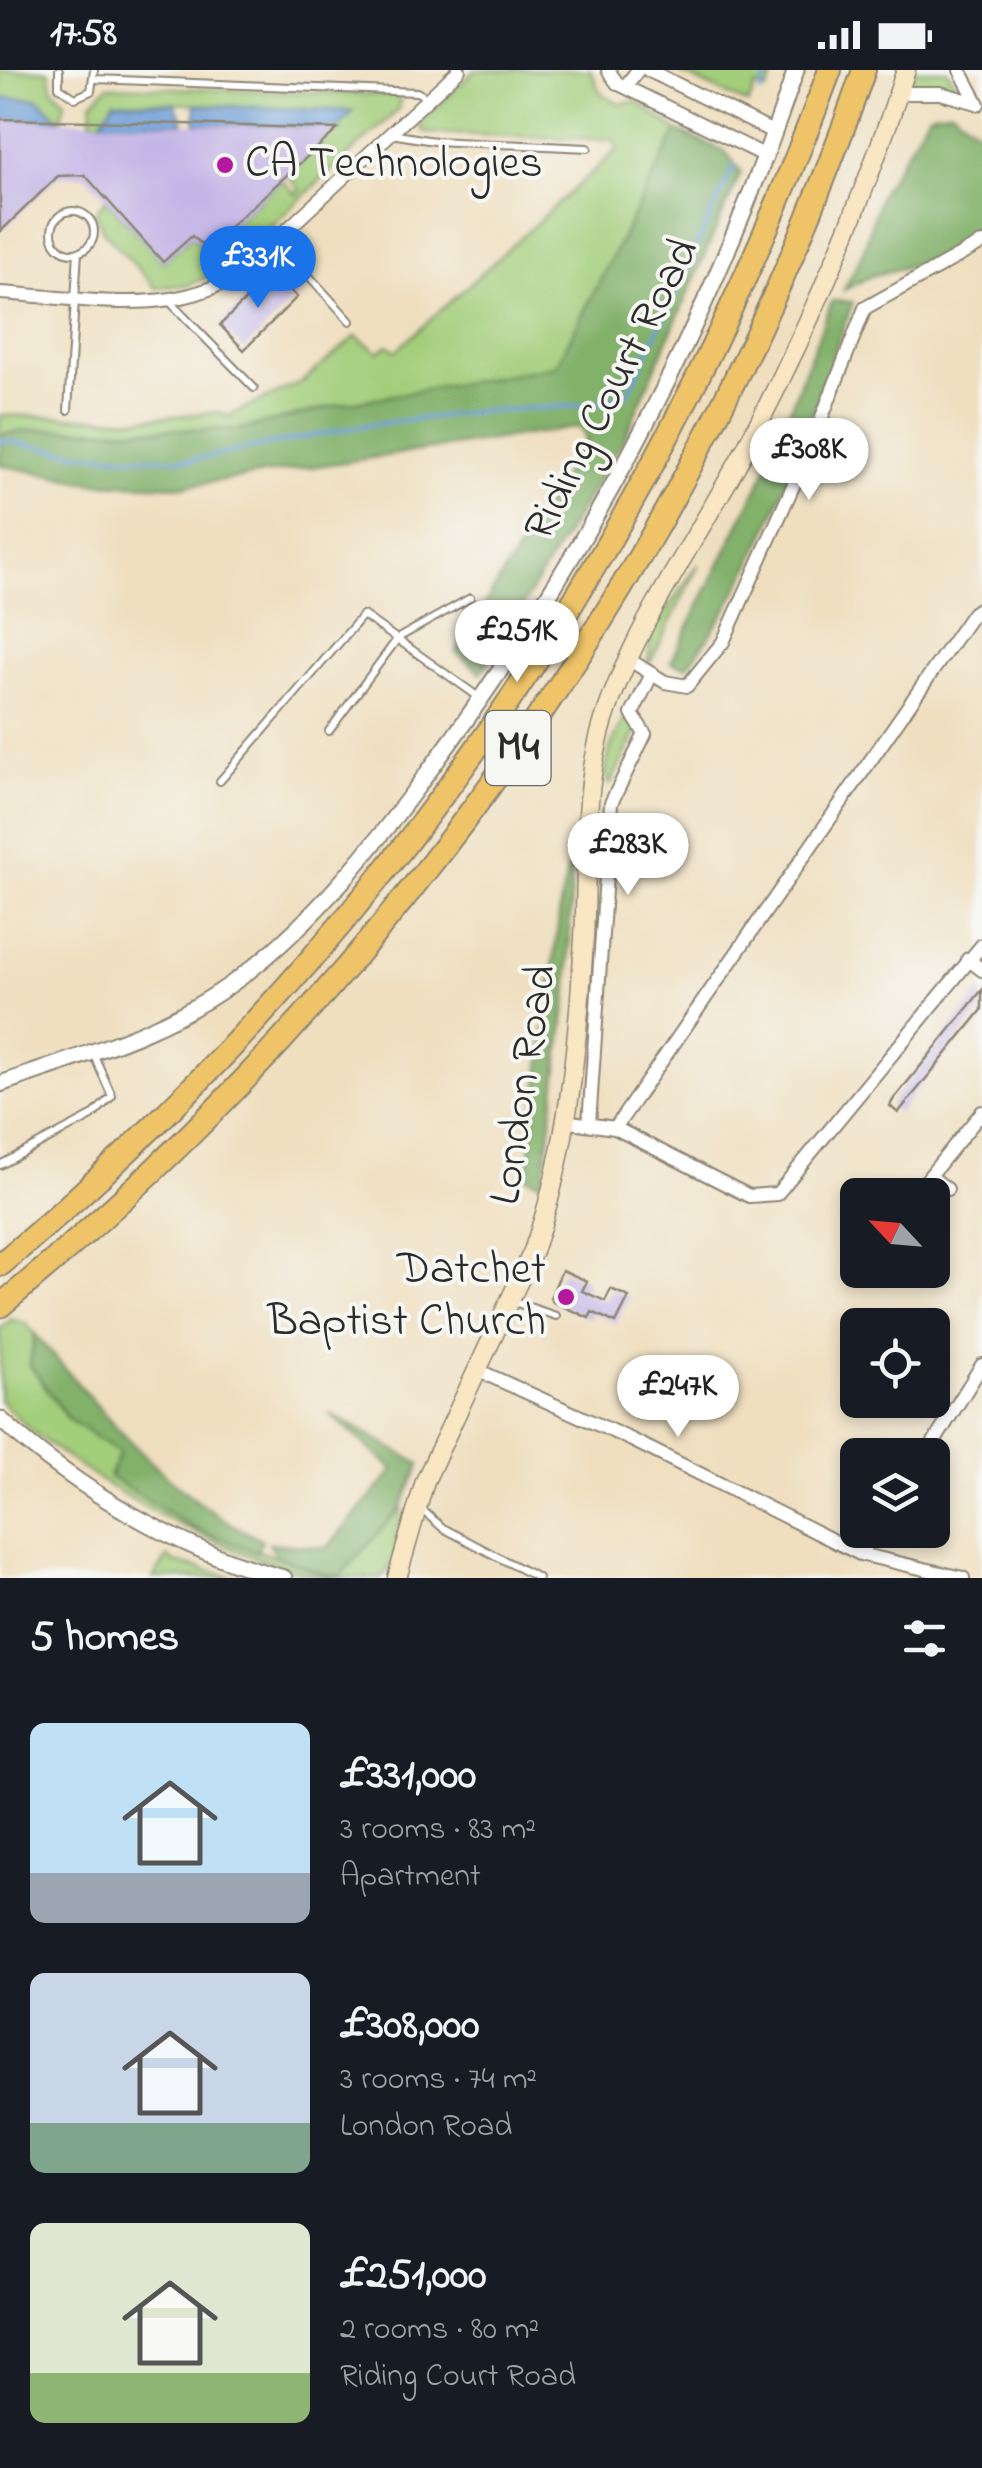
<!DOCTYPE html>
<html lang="en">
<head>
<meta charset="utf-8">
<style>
	:root { --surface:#171b24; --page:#20242c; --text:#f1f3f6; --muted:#9ea1a6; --accent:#1a73e8 }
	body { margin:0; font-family:"Indie Flower",sans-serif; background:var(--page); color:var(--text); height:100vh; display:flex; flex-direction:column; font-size:38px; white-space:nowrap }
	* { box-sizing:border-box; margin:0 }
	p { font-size:32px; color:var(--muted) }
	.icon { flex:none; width:55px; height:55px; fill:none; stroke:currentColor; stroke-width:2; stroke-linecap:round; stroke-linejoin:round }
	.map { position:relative; height:1508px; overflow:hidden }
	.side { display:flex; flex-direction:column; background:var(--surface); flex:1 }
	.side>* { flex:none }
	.needle { width:65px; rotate:296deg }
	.buttons { position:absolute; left:840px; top:1108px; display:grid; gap:20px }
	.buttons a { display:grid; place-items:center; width:110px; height:110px; border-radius:15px; background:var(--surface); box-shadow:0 5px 15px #0003; font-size:50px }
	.price { position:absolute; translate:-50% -85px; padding:0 22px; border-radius:35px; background:#fff; color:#222; font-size:32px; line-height:65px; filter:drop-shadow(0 2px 5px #0008) }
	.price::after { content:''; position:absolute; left:50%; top:60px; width:30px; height:22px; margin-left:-15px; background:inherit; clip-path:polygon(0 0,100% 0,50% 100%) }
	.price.on { background:var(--accent); color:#fff }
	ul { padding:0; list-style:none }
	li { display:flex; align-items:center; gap:30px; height:250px; padding:0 30px }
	li span { display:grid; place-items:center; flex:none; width:280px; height:200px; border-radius:15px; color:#555 }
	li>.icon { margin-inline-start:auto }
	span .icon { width:120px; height:120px; fill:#fffc; stroke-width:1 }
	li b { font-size:42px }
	h2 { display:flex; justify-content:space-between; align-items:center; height:120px; padding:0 30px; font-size:42px }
	.status { display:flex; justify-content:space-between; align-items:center; height:70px; padding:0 50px; background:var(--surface); direction:ltr }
	.status svg { height:28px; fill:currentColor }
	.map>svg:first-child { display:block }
	.green { fill:#a3ce7a; stroke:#677c52; stroke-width:2.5 }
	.forest { fill:#82b16a; stroke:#566e4a; stroke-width:2.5 }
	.water { fill:#6d9ed7; stroke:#4c6481; stroke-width:2.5 }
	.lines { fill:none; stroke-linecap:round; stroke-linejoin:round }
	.stream { stroke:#6d9ed7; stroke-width:4 }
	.building { fill:#c3b5e6 }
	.service-casing { stroke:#8d8575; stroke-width:10 }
	.minor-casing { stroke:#8d8575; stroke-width:16 }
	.tertiary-casing { stroke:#8d8575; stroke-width:19 }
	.secondary-casing { stroke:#8d8575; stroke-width:21 }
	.motorway-casing { stroke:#8d8575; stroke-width:26 }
	.service { stroke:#fff; stroke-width:6 }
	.minor { stroke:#fff; stroke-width:12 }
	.tertiary { stroke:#fff; stroke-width:15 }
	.secondary { stroke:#f9e7c3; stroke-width:18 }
	.motorway { stroke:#efc469; stroke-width:22 }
	.poi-dot { fill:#b5179e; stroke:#f6f6f2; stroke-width:4 }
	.labels { text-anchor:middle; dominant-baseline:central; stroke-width:8; stroke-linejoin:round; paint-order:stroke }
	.shield { fill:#f6f6f2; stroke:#686867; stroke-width:2.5 }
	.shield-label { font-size:42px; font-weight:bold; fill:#2b2b2b }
	.poi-label { font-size:45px; fill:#2b2b2b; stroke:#f6f6f2; text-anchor:start }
	.street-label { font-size:45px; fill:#2b2b2b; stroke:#f6f6f2 }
</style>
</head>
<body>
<div class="status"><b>17:58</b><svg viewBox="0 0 49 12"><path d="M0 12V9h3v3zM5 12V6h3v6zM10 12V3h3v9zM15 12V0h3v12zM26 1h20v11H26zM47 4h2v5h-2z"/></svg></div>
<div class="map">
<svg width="982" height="1508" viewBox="0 0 982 1508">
	<rect width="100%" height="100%" fill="#f6f6f2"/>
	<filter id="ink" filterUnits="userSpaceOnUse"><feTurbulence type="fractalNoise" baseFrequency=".01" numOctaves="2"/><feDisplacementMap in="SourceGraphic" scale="20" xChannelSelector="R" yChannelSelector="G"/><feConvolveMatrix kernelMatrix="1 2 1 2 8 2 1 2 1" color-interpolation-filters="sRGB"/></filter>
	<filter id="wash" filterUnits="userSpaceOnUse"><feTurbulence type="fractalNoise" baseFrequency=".0048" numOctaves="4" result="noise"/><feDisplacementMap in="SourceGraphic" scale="40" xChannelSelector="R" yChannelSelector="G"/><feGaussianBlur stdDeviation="2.25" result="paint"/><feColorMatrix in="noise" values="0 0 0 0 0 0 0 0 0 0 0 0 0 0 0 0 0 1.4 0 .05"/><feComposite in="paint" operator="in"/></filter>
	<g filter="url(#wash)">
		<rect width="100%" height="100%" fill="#efdfbf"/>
		<path class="green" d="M0,0H48L53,19L65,31L61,51L38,29L0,28Z
			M475,0H591L599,21L619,34L636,31L677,61L556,296L241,359L32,360L0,365V345L134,349L222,342L226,347L302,312L356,266L378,282L388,275L396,281L618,79L614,70L426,63L419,55Z
			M674,0H775L767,21L756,16L748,34Z
			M915,0H947L960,21L911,15Z
			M108,16L394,25L400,29L398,40L220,202L189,215L156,218L104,162L95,143L106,129L163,192L192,166L219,193L223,189L210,174L282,110L295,124L300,120L287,105L353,41L115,31L101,52L91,51L92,32Z
			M699,494L650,593L648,592L651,562Z
			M627,644L638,659L610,715L605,707L610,678Z
			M11,1249L26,1254L35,1264L30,1295L68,1349L121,1383L110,1407L193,1458L327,1505H341L402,1436L394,1493L381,1508C363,1508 344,1508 327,1507C229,1492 66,1403 0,1330V1259Z
			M168,1487L175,1492L236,1508H153Z"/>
		<path class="forest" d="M952,40L982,64V165L924,192L871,206L844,220L863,182L880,125L929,44Z
			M677,61L725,81L741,102L624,369L481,603L456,582L586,368L579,357L184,416L93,413L0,395V365L32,360L241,359L339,335L556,296Z
			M832,231L853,232C806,355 769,492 687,597L671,592L768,396Z
			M572,779L568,920L543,1114L527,1107L561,830Z
			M35,1264C101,1340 168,1427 262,1470L256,1482L193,1458L109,1406L120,1383L68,1349L30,1295Z
			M328,1342L420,1394L402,1436L341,1505H327L276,1486L269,1473L327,1478L394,1400Z"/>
		<path class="water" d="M0,28L38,29L61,51L0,49Z
			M114,31L175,34L184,54L101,52Z
			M195,35L353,41L338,59L196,55Z"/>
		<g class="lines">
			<path class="stream" d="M761,23L767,0
				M0,370L81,384L191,390L367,355L485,341L592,335L629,322L734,96"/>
		</g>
		<g id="blocks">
			<path class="building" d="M0,49L91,51L338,59L206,178L192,166L163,192L85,105L58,106L0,162Z
				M273,203L297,227L244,280L220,255Z
				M982,920V940L898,1043L890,1036L893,1030Z
				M562,1200L587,1211L582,1221L605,1231L611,1219L629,1227L616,1253L592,1242L589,1248L553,1232L550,1228Z"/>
		</g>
	</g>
	<g filter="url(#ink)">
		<use href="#blocks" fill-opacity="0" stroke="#8d8575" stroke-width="2.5"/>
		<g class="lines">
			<g class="service-casing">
				<path id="service" d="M59,0V17L75,28L91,21L94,0
					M96,9L417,22L426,27
					M391,64L434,71L588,78
					M52 162a21 21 0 1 1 42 0a21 21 0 1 1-42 0Z
					M277,171L350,251
					M170,232L254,318
					M68,340L78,182
					M329,661L398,568L470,528
					M220,711L363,545L480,628
					M0,1095L92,1046L112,1026L93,983
					M511,1231L556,1246
					M422,1440L443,1458L538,1508"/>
			</g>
			<g class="minor-casing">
				<path id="minor" d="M608,0L617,13L766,86
					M648,0L775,63
					M960,0L978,34
					M627,14L638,0
					M899,23H940L977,33
					M0,223C100,229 205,257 276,170L459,0
					M628,589L665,612L687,616L723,572L807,385L865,238L982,173
					M968,889L982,900
					M563,1051L615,1058L749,1126L777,1124L982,875
					M589,1054L611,733L645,664L632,644L652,604
					M615,1058L973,543L982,537
					M930,1106L947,1119
					M916,1123L982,1042
					M477,1300L632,1370L860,1484L963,1508
					M926,1385L982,1295
					M860,1484L876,1460"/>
			</g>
			<g class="tertiary-casing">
				<path id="tertiary" d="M0,1014C83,985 170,961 241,907C316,850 374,776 429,701C587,488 711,251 796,0
					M0,1349C78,1420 182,1482 284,1508"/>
			</g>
			<g class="secondary-casing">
				<path id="secondary" d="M397,1508L425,1411L533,1181C568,1083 578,972 584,868C588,797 582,720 604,650C636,551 699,467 747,376C810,256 864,129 906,0"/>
			</g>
			<g class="motorway-casing">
				<path id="motorway" d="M0,1195C387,869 655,473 830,0
					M0,1236C395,911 696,484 864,0"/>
			</g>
			<use href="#service" class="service"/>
			<use href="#minor" class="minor"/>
			<use href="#tertiary" class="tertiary"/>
			<use href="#secondary" class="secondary"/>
			<use href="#motorway" class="motorway"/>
		</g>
	</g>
	<g class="poi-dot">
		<circle cx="225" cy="95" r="10"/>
		<circle cx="566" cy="1227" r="10"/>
	</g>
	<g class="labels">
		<rect class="shield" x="485.5" y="641" width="65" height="74" rx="8"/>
		<g class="shield-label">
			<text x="518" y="678">M4</text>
		</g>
		<g class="poi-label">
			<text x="245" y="95">CA Technologies</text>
			<text x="546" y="1201" text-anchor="end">Datchet<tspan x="546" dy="52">Baptist Church</tspan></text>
		</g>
		<g class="street-label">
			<text transform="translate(613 320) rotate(-63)">Riding Court Road</text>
			<text transform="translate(525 1015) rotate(-81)">London Road</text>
		</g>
	</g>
</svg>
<div class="buttons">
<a><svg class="needle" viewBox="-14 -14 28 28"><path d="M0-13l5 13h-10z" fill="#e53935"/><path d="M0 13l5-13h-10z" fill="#9ea1a6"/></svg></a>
<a><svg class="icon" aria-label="locate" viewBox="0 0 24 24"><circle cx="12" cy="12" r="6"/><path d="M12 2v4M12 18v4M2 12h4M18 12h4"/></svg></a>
<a><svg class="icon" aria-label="layers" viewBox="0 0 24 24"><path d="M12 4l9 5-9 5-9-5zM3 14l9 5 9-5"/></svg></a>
</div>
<b class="price on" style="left:258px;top:241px">£331K</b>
<b class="price" style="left:809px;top:433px">£308K</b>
<b class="price" style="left:517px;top:615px">£251K</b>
<b class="price" style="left:628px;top:828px">£283K</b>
<b class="price" style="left:678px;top:1370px">£247K</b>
</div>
<section class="side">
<h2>5 homes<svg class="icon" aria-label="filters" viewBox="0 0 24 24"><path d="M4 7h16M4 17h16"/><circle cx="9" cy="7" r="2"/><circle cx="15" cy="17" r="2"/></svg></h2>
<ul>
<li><span style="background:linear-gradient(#bfe0f5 75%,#9aa5b1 0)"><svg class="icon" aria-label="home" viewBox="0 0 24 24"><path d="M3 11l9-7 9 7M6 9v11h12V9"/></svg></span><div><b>£331,000</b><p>3 rooms · 83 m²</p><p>Apartment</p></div></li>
<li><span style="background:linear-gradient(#c9d6e8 75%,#7fa58c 0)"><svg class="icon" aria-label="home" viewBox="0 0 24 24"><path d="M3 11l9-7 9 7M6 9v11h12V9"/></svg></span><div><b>£308,000</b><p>3 rooms · 74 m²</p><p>London Road</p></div></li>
<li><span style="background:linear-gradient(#dfe7d0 75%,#8fb573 0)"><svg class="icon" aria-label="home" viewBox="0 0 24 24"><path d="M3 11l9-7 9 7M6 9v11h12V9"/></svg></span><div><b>£251,000</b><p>2 rooms · 80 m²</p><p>Riding Court Road</p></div></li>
</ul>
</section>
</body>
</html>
